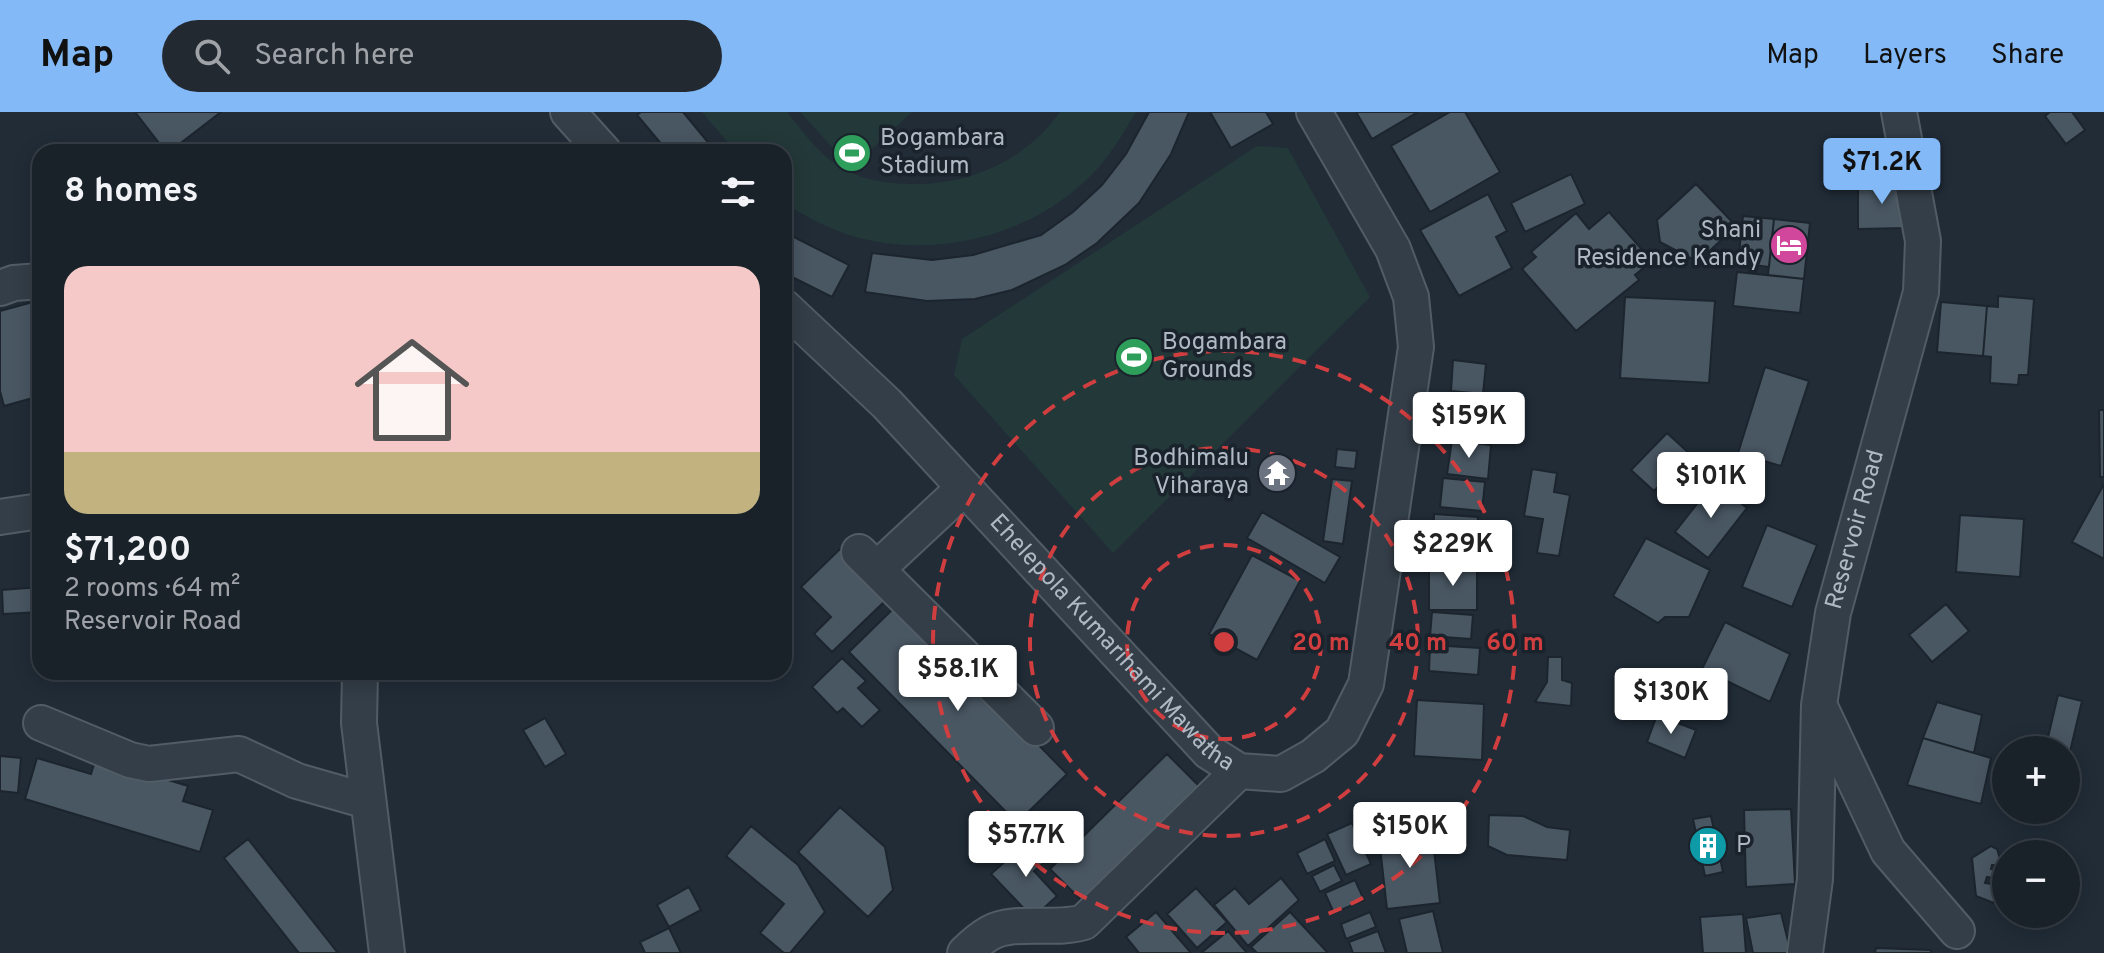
<!DOCTYPE html>
<html lang="en">
<head>
<meta charset="utf-8">
<style>
	:root { --surface:#192129; --page:#222931; --text:#f1f3f6; --muted:#9fa3a8; --line:#373e46; --accent:#82b9f6 }
	body { margin:0; font-family:Overpass,sans-serif; background:var(--page); color:var(--text); height:100vh; display:flex; flex-direction:column; font-size:30px; white-space:nowrap }
	* { box-sizing:border-box; margin:0 }
	p { font-size:26px; color:var(--muted) }
	.icon { flex:none; width:44px; height:44px; fill:none; stroke:currentColor; stroke-width:2; stroke-linecap:round; stroke-linejoin:round }
	.map { position:relative; flex:1; overflow:hidden }
	.details { position:absolute; left:32px; top:32px; width:760px; height:536px; display:flex; flex-direction:column; background:var(--surface); border-radius:24px; box-shadow:0 4px 20px #0003,0 0 0 2px var(--line) }
	.details>* { flex:none }
	.buttons { position:absolute; left:1992px; top:624px; display:grid; gap:16px }
	.buttons a { display:grid; place-items:center; width:88px; height:88px; border-radius:50%; background:var(--surface); box-shadow:0 4px 20px #0003,0 0 0 2px var(--line); font-size:40px }
	.price { position:absolute; translate:-50% -68px; padding:0 18px; border-radius:8px; background:#fff; color:#222; font-size:26px; line-height:52px; filter:drop-shadow(0 2px 4px #0008) }
	.price::after { content:''; position:absolute; left:50%; top:48px; width:24px; height:18px; margin-left:-12px; background:inherit; clip-path:polygon(0 0,100% 0,50% 100%) }
	.price.current { background:var(--accent); color:#111 }
	ul { padding:0; list-style:none }
	li { display:grid; align-content:center; gap:16px; height:424px; padding:0 32px }
	li+li { border-top:2px solid var(--line) }
	li span { display:grid; place-items:center; height:248px; border-radius:24px; color:#555 }
	li>.icon { margin-inline-start:auto }
	span .icon { width:144px; height:144px; fill:#fffc; stroke-width:1 }
	li b { font-size:34px }
	h2 { display:flex; justify-content:space-between; align-items:center; height:96px; padding:0 32px; font-size:34px }
	header { display:flex; align-items:center; gap:48px; box-sizing:border-box; height:112px; padding:0 40px; background:var(--accent); color:#111 }
	header strong { font-size:38px }
	nav { display:flex; gap:44px; margin-inline-start:auto; font-size:28px }
	.search { width:560px; height:72px; background:var(--page); display:flex; align-items:center; gap:20px; box-sizing:border-box; padding:0 28px; border-radius:44px; color:var(--muted); font-size:30px }
	.map>svg:first-child { display:block }
	.green { fill:#233838 }
	.building { fill:#495763; stroke:#1c252e; stroke-width:2 }
	.lines { fill:none; stroke-linecap:round; stroke-linejoin:round }
	.minor-casing { stroke:#515c65; stroke-width:38 }
	.minor { stroke:#343e48; stroke-width:34 }
	.ring { fill:none; stroke:#d03e3f; stroke-width:4; stroke-dasharray:14 10 }
	.labels { text-anchor:middle; dominant-baseline:central; stroke-width:7; stroke-linejoin:round; paint-order:stroke }
	.poi-label { font-size:24px; fill:#aeb9c4; stroke:#1a232c; text-anchor:start }
	.street-label { font-size:24px; fill:#aeb9c4; stroke:#1a232c }
	.centre { fill:#d03e3f; stroke:#1a232c; stroke-width:4 }
	.ring-label { font-size:24px; text-anchor:middle; font-weight:bold; fill:#d03e3f; stroke:#1a232c; stroke-width:7; stroke-linejoin:round; paint-order:stroke }
</style>
</head>
<body>
<header>
<strong>Map</strong>
<div class="search"><svg class="icon" aria-label="search" viewBox="0 0 24 24"><circle cx="10" cy="10" r="6"/><path d="M15 15l6 6"/></svg>Search here</div>
<nav><a>Map</a><a>Layers</a><a>Share</a></nav>
</header>
<div class="map">
<svg width="2104" height="841" viewBox="0 0 2104 841">
	<rect width="100%" height="100%" fill="#212c37"/>
	<path class="green" d="M702,0H787C802,18 817,40 837,53C858,67 883,71 907,72C968,74 1024,50 1060,0H1136C1124,20 1113,39 1098,56C1039,122 940,148 856,125C830,118 807,105 784,91V40H736Z
		M800,0H912L851,56Z
		M1257,34L1288,36L1370,185L1113,441L954,263L962,227Z"/>
	<path class="building" d="M135,0H221L169,40H166Z
		M641,0H683L716,40H668L637,3Z
		M1149,0H1189L1171,42L1139,91L1097,131L1065,153L1012,178L975,187L927,189L865,180L872,141L932,148L973,143L1041,123L1073,100L1102,73L1126,42Z
		M1210,0H1266L1273,12L1231,36Z
		M1356,0H1418L1372,27Z
		M1450,0H1465L1500,60L1430,100L1391,34Z
		M2050,0H2072L2085,18L2066,32L2045,4Z
		M1571,62L1585,92L1525,120L1511,91Z
		M1696,72L1736,114L1698,150L1660,130L1657,108Z
		M1858,72H1905L1906,116L1858,117Z
		M1488,82L1507,119L1496,125L1512,156L1459,184L1420,118Z
		M1609,100L1652,149L1635,163L1639,168L1576,219L1522,157L1536,145L1531,140L1576,101L1589,117Z
		M1743,104L1774,107L1769,155L1738,151Z
		M1774,107L1810,111L1804,167L1768,163Z
		M784,120L849,153L832,185L784,161Z
		M1737,160L1804,167L1800,201L1733,194Z
		M1998,184L2034,187L2028,263H2019L2018,273L1990,271L1991,245L1983,244L1987,194L1998,195Z
		M1625,185L1715,189L1709,271L1620,266Z
		M40,188V284L4,294L0,279V199Z
		M1941,190L1987,194L1983,244L1937,240Z
		M1453,248L1486,252L1483,282L1451,279Z
		M1765,255L1809,269L1781,354L1738,341Z
		M1450,283L1488,285L1486,307L1449,305Z
		M2099,298H2104V365H2100Z
		M1667,321L1690,342L1654,379L1631,358Z
		M1452,328L1491,333L1488,367L1447,362Z
		M1337,337L1357,339L1355,357L1335,355Z
		M1532,357L1557,361L1554,380L1570,383L1559,444L1537,441L1543,407L1524,404Z
		M1443,366L1485,370L1482,399L1440,395Z
		M1332,367L1352,369L1343,432L1323,429Z
		M1714,370L1747,396L1708,446L1675,420Z
		M2104,372V447L2072,430Z
		M1262,400L1340,445L1325,471L1247,426Z
		M1434,402L1478,405L1476,437L1433,435Z
		M1960,403L2024,407L2020,465L1956,460Z
		M1767,413L1817,433L1792,495L1742,475Z
		M1646,426L1710,458L1689,505H1665L1658,511L1613,484Z
		M840,437L887,487L832,540L814,522L831,505L801,475Z
		M1252,443L1300,469L1257,548L1209,522Z
		M1429,454H1477V498H1429Z
		M40,475V500L3,502L2,478Z
		M899,491L1067,662L1017,711L849,540Z
		M1946,492L1969,519L1932,550L1909,523Z
		M1432,500L1473,503L1471,527L1430,524Z
		M1725,510L1790,542L1770,590L1702,557Z
		M1430,533L1480,536L1478,563L1429,559Z
		M1548,545H1562V568L1572,571L1571,594L1535,590L1547,570Z
		M842,546L866,569L858,576L880,598L862,615L843,596L837,601L812,575Z
		M2058,583L2082,589L2068,648L2066,638H2045Z
		M1417,588L1484,592L1482,648L1414,644Z
		M1937,590L1982,603L1974,641L1923,626Z
		M1657,603L1696,618L1685,646L1647,630Z
		M545,606L566,642L545,655L523,618Z
		M1923,626L1991,646L1981,692L1907,673Z
		M1167,642L1211,686L1094,801L1050,757Z
		M0,644L21,646L18,681L0,679Z
		M37,646L91,662L96,646L188,674L183,689L213,698L200,740L25,687Z
		M840,695L885,735L893,778L868,805L798,740Z
		M1791,697L1795,772L1746,775L1744,698Z
		M1489,703L1523,704L1547,715L1570,718L1567,748L1507,743L1488,734Z
		M1711,704L1723,760L1705,764L1693,707Z
		M1352,711L1371,752L1346,763L1327,722Z
		M751,714L798,753L825,800L790,841H784L760,821L784,792L726,744Z
		M1432,720L1440,791L1387,797L1379,726Z
		M248,727L338,841H299L224,746Z
		M1325,727L1335,749L1307,762L1297,741Z
		M1029,728L1047,748L1034,759L1057,784L1033,806L991,762Z
		M1991,734L1997,737L2002,753H1992L1991,757L1998,758L1997,767L1987,765L1985,771L2003,774L2004,780H1994L2000,785L1994,791L1976,784L1972,746Z
		M1334,753L1342,769L1320,780L1312,764Z
		M1281,766L1299,788L1248,834L1214,793L1235,776L1249,792Z
		M1355,768L1364,788L1334,801L1325,781Z
		M689,775L701,798L669,815L657,793Z
		M1196,776L1227,810L1197,836L1167,802Z
		M1433,799L1443,841H1407L1399,807Z
		M1156,800L1191,841H1139L1126,825Z
		M1290,800L1328,841H1257L1251,835Z
		M1370,800L1376,815L1346,827L1341,812Z
		M1781,801L1791,841H1753L1746,806Z
		M1743,802L1746,841H1703L1700,805Z
		M669,816L681,841H645L640,830Z
		M1228,819L1247,841H1201Z
		M1378,819L1386,841H1353L1349,830Z
		M1876,836L1931,838V841H1875Z"/>
	<g class="lines">
		<g class="minor-casing">
			<g id="minor">
				<path d="M568,0L604,40"/>
				<path d="M0,176L14,171L40,169"/>
				<path id="s1" d="M784,195L887,292L1209,640L1239,659L1281,662L1313,644L1342,620L1366,572L1416,235L1411,185L1393,137L1314,0"/>
				<path d="M0,405L40,399"/>
				<path d="M859,440L1036,616"/>
				<path d="M877,457L964,376"/>
				<path d="M360,560L359,611L387,841"/>
				<path d="M1822,599L1888,739L1957,819"/>
				<path d="M41,611L130,648L149,652L239,642L297,669L367,689"/>
				<path d="M965,841C972,834 981,826 990,821C1014,807 1056,819 1084,810L1239,659"/>
				<path id="s2" d="M1805,841L1815,767L1819,593L1833,501L1921,180L1923,129L1899,0"/>
			</g>
		</g>
		<use href="#minor" class="minor"/>
	</g>
	<g class="ring">
		<circle cx="1224" cy="530" r="97"/>
		<circle cx="1224" cy="530" r="194"/>
		<circle cx="1224" cy="530" r="291"/>
	</g>
	<defs>
		<g id="stadium-disc" transform="scale(2)"><circle r="9.5" fill="#2e9e5b" stroke="#1a232c"/><path d="M0-5a6.5 5 0 1 0 0 10a6.5 5 0 1 0 0-10ZM-3.5-1.8h7v3.6h-7Z" fill="#fff"/></g>
		<g id="hotel-disc" transform="scale(2)"><circle r="9.5" fill="#d1479c" stroke="#1a232c"/><path d="M-6-4.5h1.5V1H6V5H4.5V3h-9V5H-6ZM-4 0a1.8 1.8 0 1 1 3.6 0ZM.5 0V-2.5h3Q6-2.5 6 0Z" fill="#fff"/></g>
		<g id="temple-disc" transform="scale(2)"><circle r="9.5" fill="#6b7280" stroke="#1a232c"/><path d="M0-6L5-2H3V0L6.5 2.5H4V6H1.5V3h-3V6H-4V2.5H-6.5L-3 0V-2H-5Z" fill="#fff"/></g>
		<g id="building-disc" transform="scale(2)"><circle r="9.5" fill="#0f9aa8" stroke="#1a232c"/><path d="M-4-6H4V6H1V3H-1V6H-4ZM-2.5-4.3h1.7v1.8h-1.7ZM.8-4.3h1.7v1.8H.8ZM-2.5-1h1.7V.8h-1.7ZM.8-1h1.7V.8H.8Z" fill="#fff"/></g>
	</defs>
	<g fill-rule="evenodd">
		<use href="#stadium-disc" x="852" y="41"/>
		<use href="#hotel-disc" x="1789" y="133"/>
		<use href="#stadium-disc" x="1134" y="245"/>
		<use href="#temple-disc" x="1277" y="361"/>
		<use href="#building-disc" x="1708" y="734"/>
	</g>
	<g class="labels">
		<g class="poi-label">
			<text x="880" y="27">Bogambara<tspan x="880" dy="28">Stadium</tspan></text>
			<text x="1761" y="119" text-anchor="end">Shani<tspan x="1761" dy="28">Residence Kandy</tspan></text>
			<text x="1162" y="231">Bogambara<tspan x="1162" dy="28">Grounds</tspan></text>
			<text x="1249" y="347" text-anchor="end">Bodhimalu<tspan x="1249" dy="28">Viharaya</tspan></text>
			<text x="1736" y="734">P</text>
		</g>
		<g class="street-label">
			<text stroke="none"><textPath href="#s2" startOffset="428">Reservoir Road</textPath></text>
			<text stroke="none"><textPath href="#s1" startOffset="470">Ehelepola Kumarihami Mawatha</textPath></text>
		</g>
	</g>
	<circle cx="1224" cy="530" r="12" class="centre"/>
	<g class="ring-label">
		<text x="1321" y="538">20 m</text>
		<text x="1418" y="538">40 m</text>
		<text x="1515" y="538">60 m</text>
	</g>
</svg>
<div class="buttons">
<a>+</a>
<a>−</a>
</div>
<b class="price current" style="left:1882px;top:94px">$71.2K</b>
<b class="price" style="left:1469px;top:348px">$159K</b>
<b class="price" style="left:1711px;top:408px">$101K</b>
<b class="price" style="left:1453px;top:476px">$229K</b>
<b class="price" style="left:958px;top:601px">$58.1K</b>
<b class="price" style="left:1671px;top:624px">$130K</b>
<b class="price" style="left:1410px;top:758px">$150K</b>
<b class="price" style="left:1026px;top:767px">$57.7K</b>
<section class="details">
<h2>8 homes<svg class="icon" aria-label="filters" viewBox="0 0 24 24"><path d="M4 7h16M4 17h16"/><circle cx="9" cy="7" r="2"/><circle cx="15" cy="17" r="2"/></svg></h2>
<ul>
<li><span style="background:linear-gradient(#f6c9c9 75%,#c2b280 0)"><svg class="icon" aria-label="home" viewBox="0 0 24 24"><path d="M3 11l9-7 9 7M6 9v11h12V9"/></svg></span><div><b>$71,200</b><p>2 rooms · 64 m²</p><p>Reservoir Road</p></div></li>
</ul>
</section>
</div>
</body>
</html>
